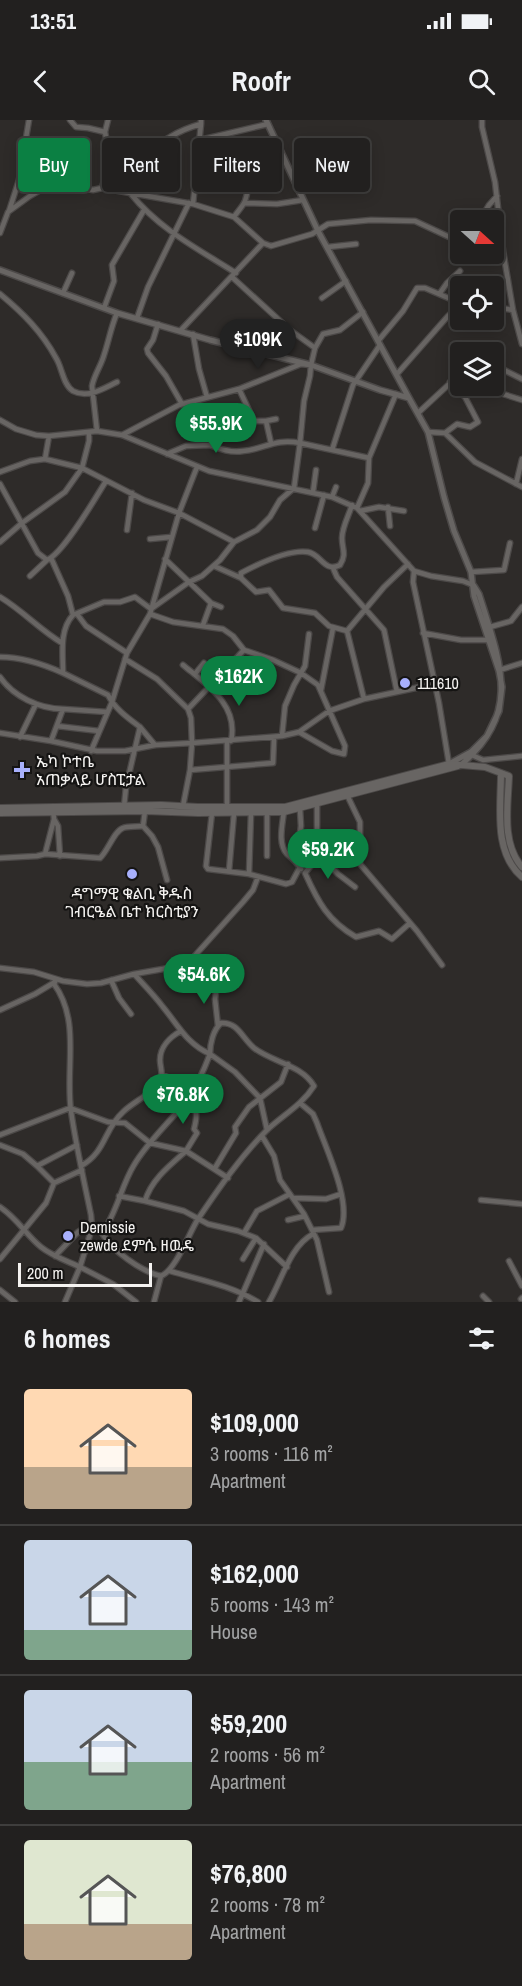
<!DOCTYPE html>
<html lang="en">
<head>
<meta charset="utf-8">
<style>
	:root { --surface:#22201f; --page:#2e2d2c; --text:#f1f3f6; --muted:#a2a3a4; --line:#3f3e3d; --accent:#0b8043 }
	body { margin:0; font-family:"Archivo Narrow","Noto Sans Ethiopic",sans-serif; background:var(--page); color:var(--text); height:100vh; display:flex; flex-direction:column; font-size:22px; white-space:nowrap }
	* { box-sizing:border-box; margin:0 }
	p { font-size:20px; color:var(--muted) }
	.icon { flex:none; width:33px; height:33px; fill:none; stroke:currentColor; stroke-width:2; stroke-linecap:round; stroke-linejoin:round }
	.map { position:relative; height:1182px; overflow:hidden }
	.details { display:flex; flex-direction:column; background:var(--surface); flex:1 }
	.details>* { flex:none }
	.banner { position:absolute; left:18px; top:18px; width:486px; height:54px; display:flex; gap:12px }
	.needle { width:39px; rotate:111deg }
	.tools { position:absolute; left:450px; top:90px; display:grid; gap:12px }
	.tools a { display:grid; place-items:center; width:54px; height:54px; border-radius:6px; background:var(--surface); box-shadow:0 3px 15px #0003,0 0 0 2px var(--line); font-size:30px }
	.scale { position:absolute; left:18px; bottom:15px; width:134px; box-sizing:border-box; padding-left:6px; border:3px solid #f5f3f1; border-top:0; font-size:16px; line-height:21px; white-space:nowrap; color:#f5f3f1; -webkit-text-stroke:4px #151413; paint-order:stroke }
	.price { position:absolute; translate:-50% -51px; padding:0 14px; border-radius:21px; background:var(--accent); color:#fff; font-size:20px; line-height:39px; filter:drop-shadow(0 2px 3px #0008) }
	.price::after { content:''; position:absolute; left:50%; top:36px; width:18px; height:14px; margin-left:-9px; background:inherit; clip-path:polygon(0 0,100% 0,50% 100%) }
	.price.active { background:#222; color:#fff }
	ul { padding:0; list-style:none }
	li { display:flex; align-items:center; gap:18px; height:150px; padding:0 24px }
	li+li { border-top:2px solid var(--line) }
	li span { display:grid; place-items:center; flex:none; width:168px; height:120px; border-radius:6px; color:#555 }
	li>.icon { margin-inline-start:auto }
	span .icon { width:72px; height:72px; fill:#fffc; stroke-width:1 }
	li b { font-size:26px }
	h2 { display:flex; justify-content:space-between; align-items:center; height:72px; padding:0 24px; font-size:26px }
	.tag { padding:0 21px; border-radius:6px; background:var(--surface); box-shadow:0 3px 15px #0003,0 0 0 2px var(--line); font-size:21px; line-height:54px }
	.tag.active { background:var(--accent); color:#fff }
	.status { display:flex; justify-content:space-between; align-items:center; height:42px; padding:0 30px; background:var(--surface); direction:ltr }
	.status svg { height:16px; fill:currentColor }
	header { display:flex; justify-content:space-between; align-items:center; height:78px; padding:0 24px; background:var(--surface); font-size:27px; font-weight:800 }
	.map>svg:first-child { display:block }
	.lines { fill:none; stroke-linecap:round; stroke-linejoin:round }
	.minor-casing { stroke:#4c4948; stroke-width:7 }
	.tertiary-casing { stroke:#4c4948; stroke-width:8 }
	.secondary-casing { stroke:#4c4948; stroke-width:8 }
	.minor { stroke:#686563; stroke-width:4.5 }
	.tertiary { stroke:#686563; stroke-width:5 }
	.secondary { stroke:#686563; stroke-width:6 }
	.poi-dot { fill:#a8b0fc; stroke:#151413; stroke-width:2 }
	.labels { text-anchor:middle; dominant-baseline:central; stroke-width:4.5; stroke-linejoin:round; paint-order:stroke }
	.poi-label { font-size:16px; fill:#f5f3f1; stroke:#151413; text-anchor:start }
</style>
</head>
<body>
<div class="status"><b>13:51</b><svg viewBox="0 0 49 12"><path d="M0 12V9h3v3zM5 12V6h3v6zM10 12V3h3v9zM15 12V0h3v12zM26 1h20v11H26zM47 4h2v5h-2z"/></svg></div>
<header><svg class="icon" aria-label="back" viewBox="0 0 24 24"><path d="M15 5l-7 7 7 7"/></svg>Roofr<svg class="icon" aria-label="search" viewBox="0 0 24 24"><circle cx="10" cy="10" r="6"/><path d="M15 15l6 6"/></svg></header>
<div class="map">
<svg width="522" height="1182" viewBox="0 0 522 1182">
	<rect width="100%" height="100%" fill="#2e2b29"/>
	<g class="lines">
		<g class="minor-casing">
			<path id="minor" d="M70,0L76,7L88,8L105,12
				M108,0L105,12L110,39
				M482,0V7L495,62L503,131
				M200,20L268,4
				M102,68L193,84L234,97L263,123L271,126L312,114L328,104L371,100L415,101L460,122
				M131,74C159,109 198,129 236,153
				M244,83L277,84L303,80
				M193,84L201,4
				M9,91L19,60L29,0
				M234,97C238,91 243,86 245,81C251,66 244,47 238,34
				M480,100L489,85L497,76
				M0,113L8,92L30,76L49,65L61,64L93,70L102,68L110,39C133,44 152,27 170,17C180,11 190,7 201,4V0
				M328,127L356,124
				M494,131H503L513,190L522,224
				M63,173L72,153
				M440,173L447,163L460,151
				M0,174C23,193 42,212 56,238C62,247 63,265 73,271C88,279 104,268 117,262
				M322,178L346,161
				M494,187L513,190
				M104,188L114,161L112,145L144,90
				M137,198L148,167L189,83
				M158,204L153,220L147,229L148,233L166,256L182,284
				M181,210L263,123
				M193,214L199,249L207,277
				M378,221L403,191L417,168H425L460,183
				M315,228L323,214L340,210L363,192
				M494,245L522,259
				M397,254L448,196L460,185
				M450,262L465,277L481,267L522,280
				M239,269L254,301H266
				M418,293L460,254
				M0,300L16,309L36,315L49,316L97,311L122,315L209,351L332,377L357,388L414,451L431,456L463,461L473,465
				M97,311L92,266C94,255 101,246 104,235C109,220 111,207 117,193
				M89,312V321L82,348L144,380L179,393L150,494L127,533L112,582L91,631
				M428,312L445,313L457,304L470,307L478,302L465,277
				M445,313L475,342L522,367
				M122,315L179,285L239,269L301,244L311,245L315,228L290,210L232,157
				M271,323L266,301L276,299
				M209,325C220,329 231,333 243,331C265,329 275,318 300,323L304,281L310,256L311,245
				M332,330L353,265L380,225
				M167,334L186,326L209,325L236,308L254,301
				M197,347L179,393L234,422
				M0,352L30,341L45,339L49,316
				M0,364L38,433L47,440C63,434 96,377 106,361
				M516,364L522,339
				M313,372L316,350
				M332,377L336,367
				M352,385C349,395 342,407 342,418C342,429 347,434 340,445C324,453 321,434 308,432C288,429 258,444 241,453V458L256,472L269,470L283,488L315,493L329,506L347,511L384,467L408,444
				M388,387L390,406
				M357,388L368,363L369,338
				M360,391L379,387L404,391
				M315,408L324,375
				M127,410L132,373
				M150,419L171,417
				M0,422L22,403L65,372L82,348L45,339
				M51,438L68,476L73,495C59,510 63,534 63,553L108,575C115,589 128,598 140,607L126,667L124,687
				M165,439L211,483
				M214,446L241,458
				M333,448L337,457L384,510L397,572
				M414,451L413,462L439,583L449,644
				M471,452L504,450L510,423
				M30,456L47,440
				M0,477C22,490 40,510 62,523
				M77,494L86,506L127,533
				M150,494L173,502L223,509L233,516L244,530L273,540L301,553L318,565L345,626L344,634L332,631L299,612
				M73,495L104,482H120L135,477L151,489L189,462L202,456L220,440L234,422L257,410L270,397L280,380L294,368L300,323L369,338L396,274
				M203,505L211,483L221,487
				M490,507L511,501L522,487
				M347,511L364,579
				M423,513L461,520H488
				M0,537C22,537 43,544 63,553
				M125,539L157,559L188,589L244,530
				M183,545C207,565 239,585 231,621
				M503,549L522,543
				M195,554L204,543
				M0,557C13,576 39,589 63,589L51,621L97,631H125L155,625L192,623L190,650L183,686
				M321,570L333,508
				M63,589L107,592
				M188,589L191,598L192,623L282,616L299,612L329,591L364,579L434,564
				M57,606L99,611
				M140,607L155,625
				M0,613L51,621
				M282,616L285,586L294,565L305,546L309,514
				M20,617L36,584
				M227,621V687
				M474,636L483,640L522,636
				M190,650L273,643L274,618
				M348,677L360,702V744L417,811L442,845
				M317,685V720L320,735L305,753C318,782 328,801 356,817L379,811L392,819L410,803
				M284,690C283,703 277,723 287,734C293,739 297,743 301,749
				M145,691L143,706L152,716L158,727L167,760
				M212,693L206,746L208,749L249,754L286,764L292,762L300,747
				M54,699L58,706L60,736
				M45,734L100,738C108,731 114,711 123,708C128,706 137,707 143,706
				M320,735L338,754L355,767
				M267,736V693
				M0,738L37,736L45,734L54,699L53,690
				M296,741L301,706L300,689
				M229,751L234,693
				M249,754L251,693
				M0,848L34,852L63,861L87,864L101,863L134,854C144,865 154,875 163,887C178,905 187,924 210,934C204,950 197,966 187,980C170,1002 148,1021 134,1045C121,1066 117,1093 102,1113L92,1108L91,1095C84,1061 76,1026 71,991C65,948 81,901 54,864
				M134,854L163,849L190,841L243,782L253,770L258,757
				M111,860L119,878L131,894
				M217,864L215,879L218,906
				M0,890L35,874L55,862
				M162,955L195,968
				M188,979C197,990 198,994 194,1009L197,1013L186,1031L228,1058
				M300,983L313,994L317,1003C326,1029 352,1082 341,1108L312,1110
				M0,1015L70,988L108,1002L125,1003L150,1023L186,1031C170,1045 151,1060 145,1081L119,1076
				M262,1016L274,1036L280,1060L304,1094L317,1120L329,1172
				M0,1025L23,1034L37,1046L77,1025
				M37,1046L54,1063L82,1050
				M81,1046C106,1032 104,1009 123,992C134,981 155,973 161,958C163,953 160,946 160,940C160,927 170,917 181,911
				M215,1048L236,1013L235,1007L249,987L281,962L288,944
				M293,1078L326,1079L341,1074
				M481,1080L522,1084
				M145,1081L184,1091L208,1104L238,1111L256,1118L287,1147
				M0,1087C18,1099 26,1115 41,1127C52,1136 67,1141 80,1147L92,1108L86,1107L78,1112L55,1136
				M288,1100L305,1096
				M102,1113C111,1130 142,1152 161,1156L154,1182
				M244,1113L257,1091L290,1074
				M0,1139L46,1083L54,1063
				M243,1139L256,1118
				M509,1141L522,1166
				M170,1151C200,1160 230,1165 258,1182
				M161,1156C176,1150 189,1113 198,1099C219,1068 241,1036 267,1010C283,995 302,985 314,966C302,945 272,942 254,928C242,918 238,902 221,903C213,910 210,924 210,934L235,952L260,978L267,1010
				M0,1170L15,1182
				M483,1176L489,1182
				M521,1179L522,1178
				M65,1182L80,1147L113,1164L136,1182
				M239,1182L264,1124
				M269,1182C282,1160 290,1126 313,1114"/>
		</g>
		<g class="tertiary-casing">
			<path id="tertiary" d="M266,0L318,111L409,278
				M0,150L117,193L210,220L311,245L380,270L409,278L428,312L444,377L454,411L471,452L474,476L499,551L502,567L499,591L487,616L471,632L449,644
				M461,645C522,593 501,544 479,474L474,466"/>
		</g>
		<g class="secondary-casing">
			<path id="secondary" d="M501,653C501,687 493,732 522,757
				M0,688L161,685L198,687H285L449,644L485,647L509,656C508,685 501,723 522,747
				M0,693L145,691L198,693L284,692L458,646"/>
		</g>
		<use href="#minor" class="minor"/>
		<use href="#tertiary" class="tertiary"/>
		<use href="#secondary" class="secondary"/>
	</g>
	<g class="poi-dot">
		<circle cx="405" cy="563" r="6"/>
		<path d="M19 641h6v6h6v6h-6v6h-6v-6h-6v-6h6z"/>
		<circle cx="132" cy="754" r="6"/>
		<circle cx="68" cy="1116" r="6"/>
	</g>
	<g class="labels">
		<g class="poi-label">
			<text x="417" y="563">111610</text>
			<text x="36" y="641">ኤካ ኮተቤ<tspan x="36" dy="18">አጠቃላይ ሆስፒታል</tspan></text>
			<text x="132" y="773" text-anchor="middle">ዳግማዊ ቁልቢ ቅዱስ<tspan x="132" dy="18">ገብርዔል ቤተ ክርስቲያን</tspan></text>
			<text x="80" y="1107">Demissie<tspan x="80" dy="18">zewde ደምሴ ዘዉዴ</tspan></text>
		</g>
	</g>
</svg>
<div class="tools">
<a><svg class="needle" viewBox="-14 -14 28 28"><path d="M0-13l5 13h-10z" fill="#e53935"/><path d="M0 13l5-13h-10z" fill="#a2a3a4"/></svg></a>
<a><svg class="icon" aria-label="locate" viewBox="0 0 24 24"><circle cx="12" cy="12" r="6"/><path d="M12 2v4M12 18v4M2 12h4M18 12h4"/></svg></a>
<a><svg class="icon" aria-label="layers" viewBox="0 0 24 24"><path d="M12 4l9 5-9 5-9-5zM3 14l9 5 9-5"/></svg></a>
</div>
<div class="scale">200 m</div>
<b class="price active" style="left:258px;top:250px">$109K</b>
<b class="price" style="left:216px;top:334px">$55.9K</b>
<b class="price" style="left:239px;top:587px">$162K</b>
<b class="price" style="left:328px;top:760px">$59.2K</b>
<b class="price" style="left:204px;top:885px">$54.6K</b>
<b class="price" style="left:183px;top:1005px">$76.8K</b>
<div class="banner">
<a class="tag active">Buy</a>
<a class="tag">Rent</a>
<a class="tag">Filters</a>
<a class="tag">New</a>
</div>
</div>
<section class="details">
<h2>6 homes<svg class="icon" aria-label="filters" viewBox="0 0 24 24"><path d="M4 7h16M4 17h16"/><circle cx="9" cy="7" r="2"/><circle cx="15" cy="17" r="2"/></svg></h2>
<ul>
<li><span style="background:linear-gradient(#ffd9b3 65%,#b9a48a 0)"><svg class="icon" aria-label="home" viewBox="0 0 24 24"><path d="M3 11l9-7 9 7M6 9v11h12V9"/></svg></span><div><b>$109,000</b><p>3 rooms · 116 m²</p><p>Apartment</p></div></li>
<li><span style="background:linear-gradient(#c9d6e8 75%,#7fa58c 0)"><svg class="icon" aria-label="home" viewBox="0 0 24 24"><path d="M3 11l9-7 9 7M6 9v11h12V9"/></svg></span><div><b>$162,000</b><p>5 rooms · 143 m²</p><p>House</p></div></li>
<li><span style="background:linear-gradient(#c9d6e8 60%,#7fa58c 0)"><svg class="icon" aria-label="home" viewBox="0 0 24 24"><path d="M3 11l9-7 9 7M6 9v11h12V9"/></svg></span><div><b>$59,200</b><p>2 rooms · 56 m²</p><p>Apartment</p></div></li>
<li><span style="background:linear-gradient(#dfe7d0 70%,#b9a48a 0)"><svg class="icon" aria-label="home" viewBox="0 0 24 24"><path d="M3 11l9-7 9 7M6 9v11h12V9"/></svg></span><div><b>$76,800</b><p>2 rooms · 78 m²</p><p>Apartment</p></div></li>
</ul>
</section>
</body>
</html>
